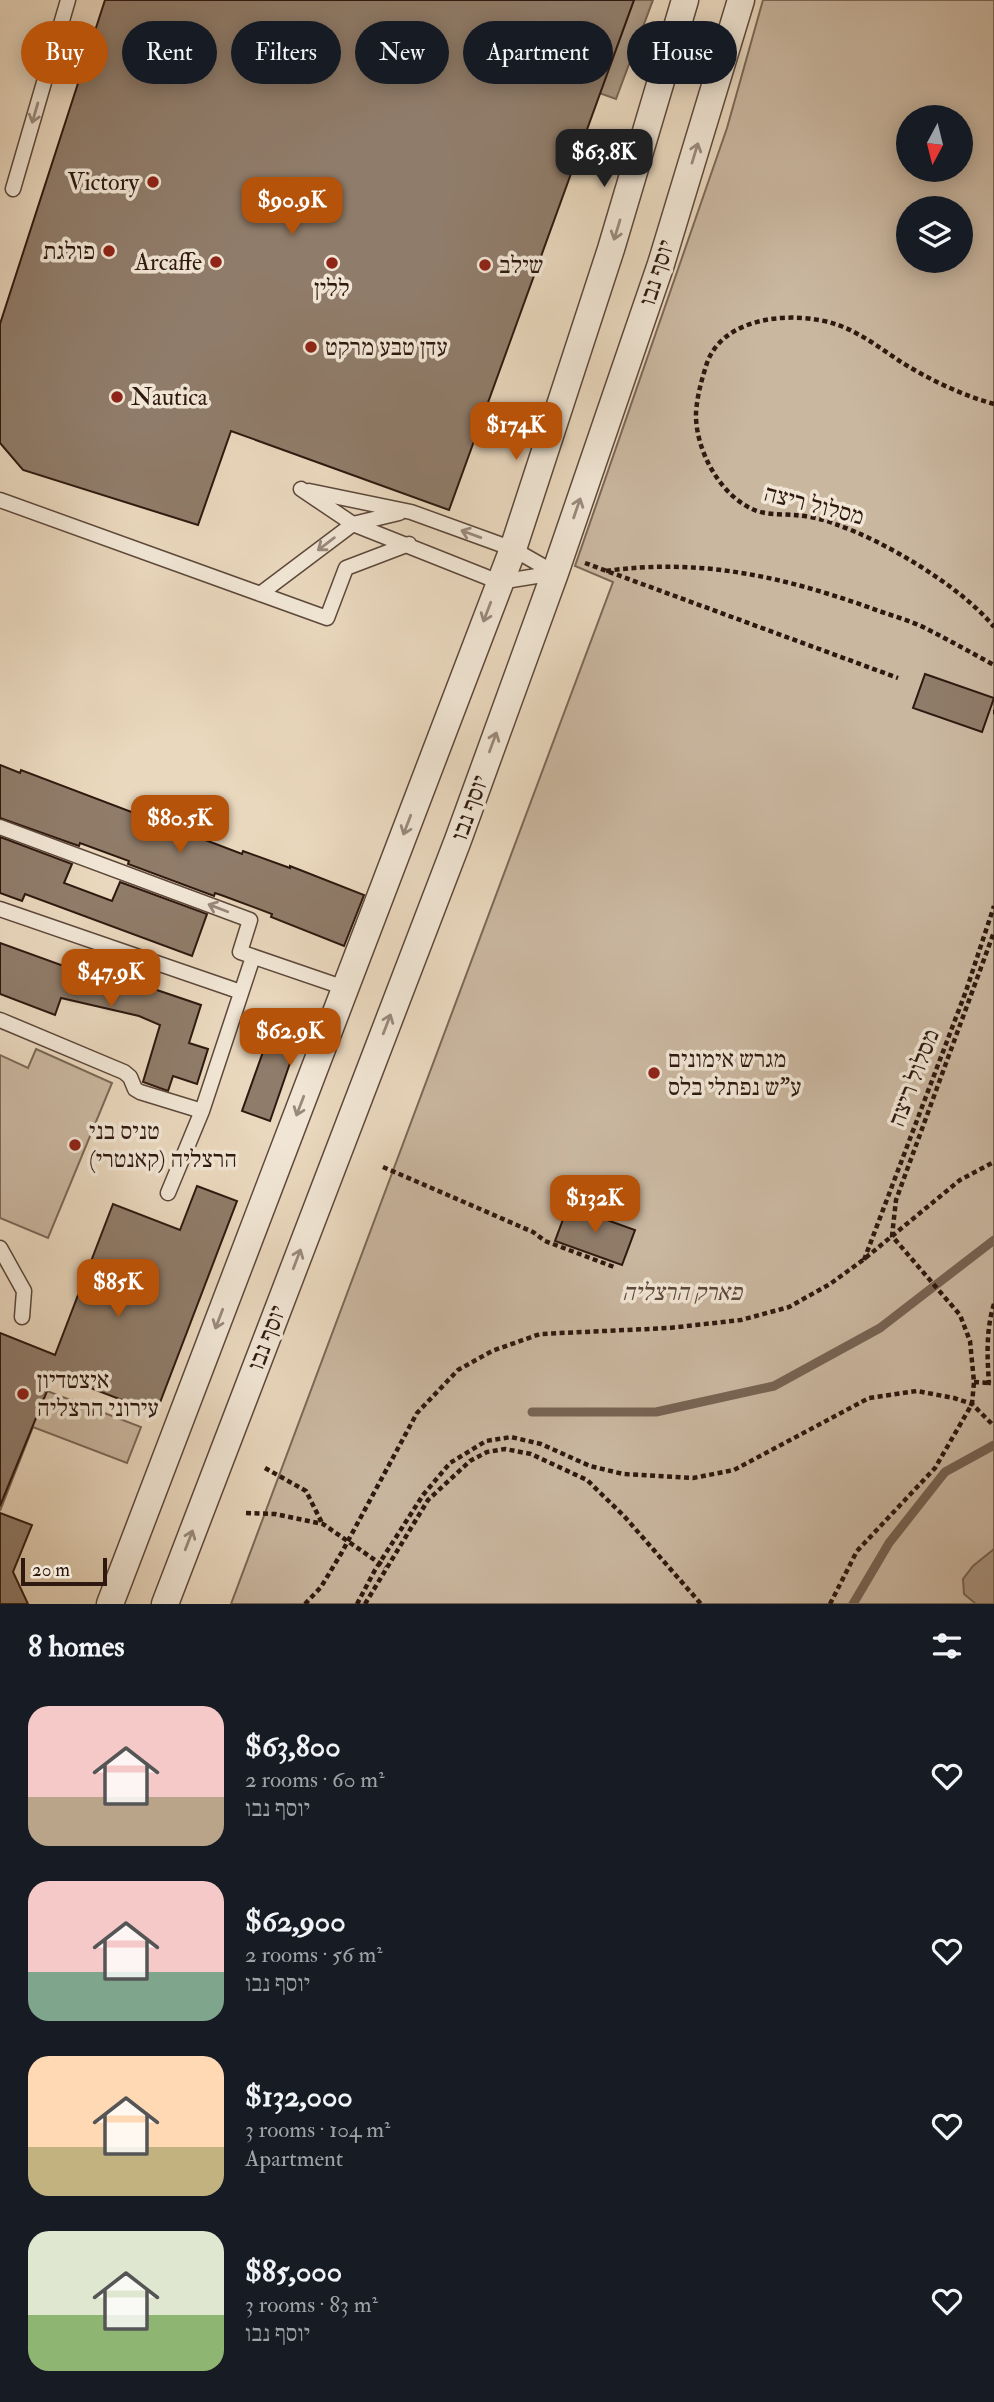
<!DOCTYPE html>
<html lang="en">
<head>
<meta charset="utf-8">
<style>
	:root { --surface:#171b24; --page:#242831; --text:#f1f3f6; --muted:#9ea1a6; --accent:#b45309 }
	body { margin:0; font-family:"IM FELL Double Pica","Frank Ruhl Libre",serif; background:var(--page); color:var(--text); height:100vh; display:flex; flex-direction:column; font-size:26px; white-space:nowrap }
	* { box-sizing:border-box; margin:0 }
	p { font-size:23px; color:var(--muted) }
	.icon { flex:none; width:38px; height:38px; fill:none; stroke:currentColor; stroke-width:2; stroke-linecap:round; stroke-linejoin:round }
	.map { position:relative; height:1604px; overflow:hidden }
	.panel { display:flex; flex-direction:column; background:var(--surface); flex:1 }
	.panel>* { flex:none }
	.banner { position:absolute; left:21px; top:21px; width:952px; height:63px; display:flex; gap:14px }
	.needle { width:46px; rotate:187deg }
	.buttons { position:absolute; left:896px; top:105px; display:grid; gap:14px }
	.buttons a { display:grid; place-items:center; width:77px; height:77px; border-radius:50%; background:var(--surface); box-shadow:0 4px 18px #0003; font-size:35px }
	.scale { position:absolute; left:21px; bottom:18px; width:86px; box-sizing:border-box; padding-left:7px; border:4px solid #2e180f; border-top:0; font-size:19px; line-height:24px; white-space:nowrap; color:#2e180f; -webkit-text-stroke:5px #f1e6d5; paint-order:stroke }
	.price { position:absolute; translate:-50% -60px; padding:0 16px; border-radius:14px; background:var(--accent); color:#fff; font-size:23px; line-height:46px; filter:drop-shadow(0 2px 4px #0008) }
	.price::after { content:''; position:absolute; left:50%; top:42px; width:21px; height:16px; margin-left:-10px; background:inherit; clip-path:polygon(0 0,100% 0,50% 100%) }
	.price.selected { background:#222; color:#fff }
	ul { padding:0; list-style:none }
	li { display:flex; align-items:center; gap:21px; height:175px; padding:0 28px }
	li span { display:grid; place-items:center; flex:none; width:196px; height:140px; border-radius:21px; color:#555 }
	li>.icon { margin-inline-start:auto }
	span .icon { width:84px; height:84px; fill:#fffc; stroke-width:1 }
	li b { font-size:30px }
	h2 { display:flex; justify-content:space-between; align-items:center; height:84px; padding:0 28px; font-size:30px }
	.pill { padding:0 24px; border-radius:32px; background:var(--surface); box-shadow:0 4px 18px #0003; font-size:24px; line-height:63px }
	.pill.selected { background:var(--accent); color:#fff }
	.map>svg:first-child { display:block }
	.green { fill:#cab7a0; stroke:#7c6858; stroke-width:2; fill-rule:evenodd }
	.water { fill:#aa9782; stroke:#786454; stroke-width:2 }
	.lines { fill:none; stroke-linecap:round; stroke-linejoin:round }
	.stream { stroke:#786454; stroke-width:9 }
	.building { fill:#907c6a; stroke:#2e180f; stroke-width:2 }
	.lane-casing { stroke:#5d483b; stroke-width:17 }
	.street-casing { stroke:#5d483b; stroke-width:29 }
	.path { stroke:#2e180f; stroke-width:4.5; stroke-dasharray:5 3.5; stroke-linecap:butt }
	.lane { stroke:#f1e6d5; stroke-width:14 }
	.street { stroke:#f1e6d5; stroke-width:26 }
	.oneway { stroke:#99897c }
	.poi-dot { fill:#8f2418; stroke:#f1e6d5; stroke-width:2.5 }
	.labels { text-anchor:middle; dominant-baseline:central; stroke-width:7; stroke-linejoin:round; paint-order:stroke }
	.poi-label { font-size:24px; fill:#2e180f; stroke:#f1e6d5; text-anchor:start }
	.street-label { font-size:24px; fill:#2e180f; stroke:#f1e6d5 }
	.park-label { font-size:24px; font-style:italic; fill:#5d483a; stroke:#f1e6d5 }
</style>
</head>
<body>
<div class="map">
<svg width="994" height="1604" viewBox="0 0 994 1604">
	<rect width="100%" height="100%" fill="#ead8be"/>
	<filter id="stains"><feTurbulence type="fractalNoise" baseFrequency=".00286" numOctaves="4"/><feColorMatrix values="0 0 0 0 .2 0 0 0 0 .09 0 0 0 0 .02 0 0 0 .5 -.17"/></filter>
	<radialGradient id="worn" r=".72"><stop offset=".6" stop-color="#630" stop-opacity="0"/><stop offset="1" stop-color="#630" stop-opacity=".3"/></radialGradient>
	<path class="green" d="M763,0H994V1604H231L613,582L575,566L727,128ZM908,117H961V170H908ZM908,208H961V261H908Z
		M36,1049L112,1083L48,1238L0,1218V1055L28,1068Z
		M0,1333L60,1357L47,1391L141,1427L127,1463L33,1427L0,1511Z"/>
	<path class="water" d="M634,0H653L616,99L599,93Z
		M994,1549V1604H976L964,1594L963,1579L973,1566Z"/>
	<g class="lines">
		<path class="stream" d="M532,1412H656L774,1386L880,1328L994,1240
			M853,1604L889,1543L945,1472L994,1445"/>
	</g>
	<path class="building" d="M105,0H634L449,510L231,431L198,525L23,470L0,443V324Z
		M925,674L994,698L982,732L913,708Z
		M0,765L20,773L21,770L242,854L243,851L290,868V866L364,895L344,946L271,917L272,914L221,895L215,893L214,896L128,864L129,861L80,843L79,846L0,818Z
		M0,837L72,864L64,883L112,901L120,882L207,914L192,956L25,894L22,901L0,893Z
		M0,943L105,981L106,977L148,987L201,1005L189,1043L208,1049L197,1084L173,1076L168,1091L143,1082L160,1025L139,1016L61,998L55,1015L0,994Z
		M275,1029L299,1037L270,1121L242,1111L264,1049L267,1051Z
		M197,1186L237,1201L156,1413L54,1374L0,1506V1333L55,1355L113,1204L180,1230Z
		M568,1206L635,1230L622,1265L555,1241Z
		M0,1513L32,1525L13,1572L28,1604H0Z"/>
	<g class="lines">
		<g class="lane-casing">
			<path id="lane" d="M13,189L68,0
				M301,489L353,524L499,582L555,573
				M309,491L411,512L513,549L555,573
				M0,500L327,618L346,568L409,544
				M260,594L353,524L399,513
				M0,827L250,920L240,952L345,988
				M0,909L241,992
				M0,1020L124,1072L130,1077L135,1089L140,1092L202,1111
				M168,1193L202,1111L253,957
				M0,1248L24,1291L22,1317"/>
		</g>
		<g class="street-casing">
			<path id="street" d="M110,1604L513,549L611,249L685,0
				M165,1604L458,840L555,573L661,264L741,0"/>
		</g>
		<path class="path" d="M994,404C961,395 926,378 898,360C879,347 860,333 838,325C796,310 721,315 706,366C701,382 697,397 696,413C695,450 721,498 757,511C769,515 782,514 794,515C807,516 823,519 835,524C883,540 962,587 994,627
			M585,563L898,678
			M606,571C699,558 780,576 868,607C886,614 906,619 923,627C947,639 970,652 994,665
			M993,712H994
			M383,1167L533,1232L545,1241L614,1267
			M864,1260L966,991L994,906
			M994,1304C986,1329 987,1357 989,1383H994
			M974,1382L989,1383
			M265,1468L306,1491L322,1523
			M246,1513L275,1514L323,1524L385,1567
			M305,1604L321,1587L342,1552L417,1413L458,1370L492,1351L540,1334L669,1328L741,1320L789,1307L830,1284L863,1260L960,1180L994,1162
			M357,1604L375,1570L423,1495L450,1463L486,1441L511,1437L541,1444L590,1466L623,1474L693,1478L734,1470L869,1398L917,1391L954,1398L972,1404L994,1426
			M365,1604L428,1500L470,1461L487,1452L505,1449L531,1454L587,1480L624,1516L701,1604
			M830,1604L857,1551L935,1468L972,1404L974,1382L970,1341L960,1315L892,1236L896,1200L994,932"/>
		<use href="#lane" class="lane"/>
		<use href="#street" class="street"/>
	</g>
	<defs><path id="oneway-shaft" d="M-6 0H5M1.5-3L5.5 0L1.5 3" fill="none" stroke-width="1.6" stroke-linecap="round" stroke-linejoin="round" transform="scale(1.75)"/></defs>
	<g class="oneway">
		<use href="#oneway-shaft" transform="translate(35 113) rotate(106)"/>
		<use href="#oneway-shaft" transform="translate(695 153) rotate(-73)"/>
		<use href="#oneway-shaft" transform="translate(617 230) rotate(107)"/>
		<use href="#oneway-shaft" transform="translate(577 508) rotate(-71)"/>
		<use href="#oneway-shaft" transform="translate(471 534) rotate(-160)"/>
		<use href="#oneway-shaft" transform="translate(326 544) rotate(143)"/>
		<use href="#oneway-shaft" transform="translate(487 612) rotate(111)"/>
		<use href="#oneway-shaft" transform="translate(493 742) rotate(-70)"/>
		<use href="#oneway-shaft" transform="translate(407 825) rotate(111)"/>
		<use href="#oneway-shaft" transform="translate(218 908) rotate(-159)"/>
		<use href="#oneway-shaft" transform="translate(387 1024) rotate(-69)"/>
		<use href="#oneway-shaft" transform="translate(300 1106) rotate(111)"/>
		<use href="#oneway-shaft" transform="translate(297 1259) rotate(-69)"/>
		<use href="#oneway-shaft" transform="translate(219 1319) rotate(111)"/>
		<use href="#oneway-shaft" transform="translate(189 1540) rotate(-69)"/>
	</g>
	<g class="poi-dot">
		<circle cx="153" cy="182" r="7"/>
		<circle cx="109" cy="251" r="7"/>
		<circle cx="216" cy="262" r="7"/>
		<circle cx="332" cy="263" r="7"/>
		<circle cx="485" cy="265" r="7"/>
		<circle cx="311" cy="347" r="7"/>
		<circle cx="117" cy="397" r="7"/>
		<circle cx="654" cy="1073" r="7"/>
		<circle cx="75" cy="1145" r="7"/>
		<circle cx="23" cy="1394" r="7"/>
	</g>
	<g class="labels">
		<g class="poi-label">
			<text x="139" y="182" text-anchor="end">Victory</text>
			<text x="95" y="251" text-anchor="end">פולגת</text>
			<text x="202" y="262" text-anchor="end">Arcaffe</text>
			<text x="499" y="265">שילב</text>
			<text x="332" y="288" text-anchor="middle">ללין</text>
			<text x="325" y="347">עדן טבע מרקט</text>
			<text x="131" y="397">Nautica</text>
			<text x="668" y="1059">מגרש אימונים<tspan x="668" dy="28">ע"ש נפתלי בלס</tspan></text>
			<text x="89" y="1131">טניס בני<tspan x="89" dy="28">הרצליה (קאנטרי)</tspan></text>
			<text x="37" y="1380">איצטדיון<tspan x="37" dy="28">עירוני הרצליה</tspan></text>
		</g>
		<g class="street-label">
			<text transform="translate(657 273) rotate(-72)">יוסף נבו</text>
			<text transform="translate(814 505) rotate(14)">מסלול ריצה</text>
			<text transform="translate(470 808) rotate(-70)">יוסף נבו</text>
			<text transform="translate(914 1078) rotate(-69)">מסלול ריצה</text>
			<text transform="translate(267 1338) rotate(-69)">יוסף נבו</text>
		</g>
		<g class="park-label">
			<text x="682" y="1292">פארק הרצליה</text>
		</g>
	</g>
	<rect width="100%" height="100%" filter="url(#stains)"/>
	<rect width="100%" height="100%" fill="url(#worn)"/>
</svg>
<div class="buttons">
<a><svg class="needle" viewBox="-14 -14 28 28"><path d="M0-13l5 13h-10z" fill="#e53935"/><path d="M0 13l5-13h-10z" fill="#9ea1a6"/></svg></a>
<a><svg class="icon" aria-label="layers" viewBox="0 0 24 24"><path d="M12 4l9 5-9 5-9-5zM3 14l9 5 9-5"/></svg></a>
</div>
<div class="scale">20 m</div>
<b class="price selected" style="left:604px;top:189px">$63.8K</b>
<b class="price" style="left:292px;top:237px">$90.9K</b>
<b class="price" style="left:516px;top:462px">$174K</b>
<b class="price" style="left:180px;top:855px">$80.5K</b>
<b class="price" style="left:111px;top:1009px">$47.9K</b>
<b class="price" style="left:290px;top:1068px">$62.9K</b>
<b class="price" style="left:595px;top:1235px">$132K</b>
<b class="price" style="left:118px;top:1319px">$85K</b>
<div class="banner">
<a class="pill selected">Buy</a>
<a class="pill">Rent</a>
<a class="pill">Filters</a>
<a class="pill">New</a>
<a class="pill">Apartment</a>
<a class="pill">House</a>
</div>
</div>
<section class="panel">
<h2>8 homes<svg class="icon" aria-label="filters" viewBox="0 0 24 24"><path d="M4 7h16M4 17h16"/><circle cx="9" cy="7" r="2"/><circle cx="15" cy="17" r="2"/></svg></h2>
<ul>
<li><span style="background:linear-gradient(#f6c9c9 65%,#b9a48a 0)"><svg class="icon" aria-label="home" viewBox="0 0 24 24"><path d="M3 11l9-7 9 7M6 9v11h12V9"/></svg></span><div><b>$63,800</b><p>2 rooms · 60 m²</p><p>יוסף נבו</p></div><svg class="icon" aria-label="heart" viewBox="0 0 24 24"><path d="M12 20l-8-8c-3-5 5-10 8-4 3-6 11-1 8 4z"/></svg></li>
<li><span style="background:linear-gradient(#f6c9c9 65%,#7fa58c 0)"><svg class="icon" aria-label="home" viewBox="0 0 24 24"><path d="M3 11l9-7 9 7M6 9v11h12V9"/></svg></span><div><b>$62,900</b><p>2 rooms · 56 m²</p><p>יוסף נבו</p></div><svg class="icon" aria-label="heart" viewBox="0 0 24 24"><path d="M12 20l-8-8c-3-5 5-10 8-4 3-6 11-1 8 4z"/></svg></li>
<li><span style="background:linear-gradient(#ffd9b3 65%,#c2b280 0)"><svg class="icon" aria-label="home" viewBox="0 0 24 24"><path d="M3 11l9-7 9 7M6 9v11h12V9"/></svg></span><div><b>$132,000</b><p>3 rooms · 104 m²</p><p>Apartment</p></div><svg class="icon" aria-label="heart" viewBox="0 0 24 24"><path d="M12 20l-8-8c-3-5 5-10 8-4 3-6 11-1 8 4z"/></svg></li>
<li><span style="background:linear-gradient(#dfe7d0 60%,#8fb573 0)"><svg class="icon" aria-label="home" viewBox="0 0 24 24"><path d="M3 11l9-7 9 7M6 9v11h12V9"/></svg></span><div><b>$85,000</b><p>3 rooms · 83 m²</p><p>יוסף נבו</p></div><svg class="icon" aria-label="heart" viewBox="0 0 24 24"><path d="M12 20l-8-8c-3-5 5-10 8-4 3-6 11-1 8 4z"/></svg></li>
</ul>
</section>
</body>
</html>
